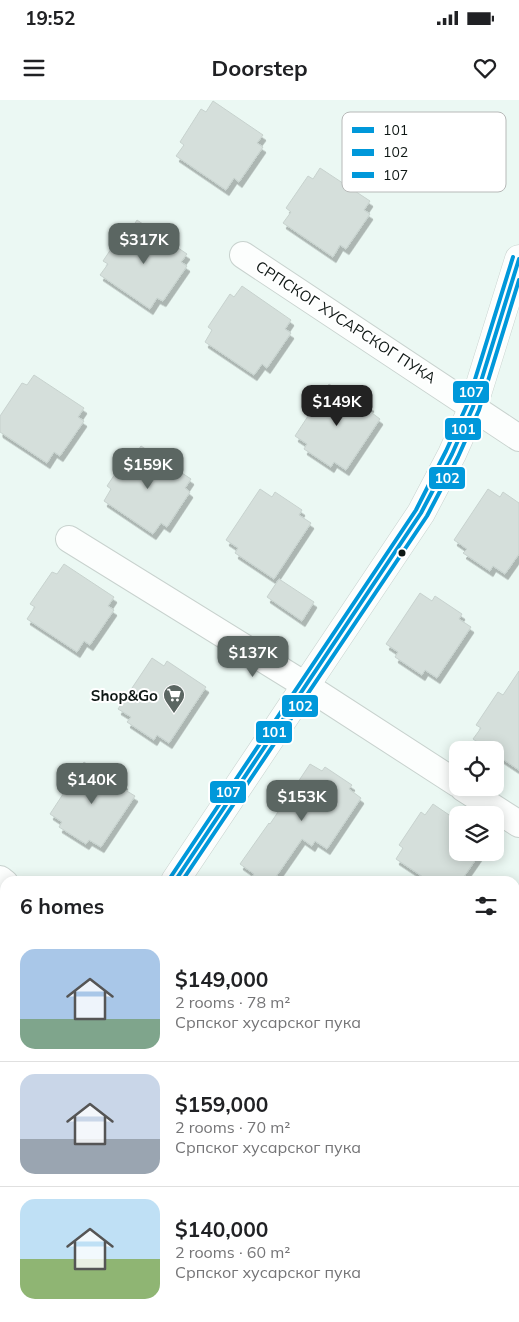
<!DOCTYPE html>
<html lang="en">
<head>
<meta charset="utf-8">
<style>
	:root { --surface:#fff; --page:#f6f6f6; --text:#202124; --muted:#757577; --line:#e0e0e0; --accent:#5b6662 }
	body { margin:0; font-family:Mulish,sans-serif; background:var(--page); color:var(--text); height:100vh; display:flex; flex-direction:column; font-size:19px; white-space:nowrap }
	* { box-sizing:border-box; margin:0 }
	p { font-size:16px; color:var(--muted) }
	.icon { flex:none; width:28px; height:28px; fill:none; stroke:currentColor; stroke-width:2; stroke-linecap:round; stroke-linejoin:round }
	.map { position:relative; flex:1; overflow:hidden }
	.panel { position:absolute; left:0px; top:776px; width:520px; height:446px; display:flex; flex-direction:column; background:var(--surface); border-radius:15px 15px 0 0; box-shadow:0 2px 12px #0003 }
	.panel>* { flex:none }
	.controls { position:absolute; left:449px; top:641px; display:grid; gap:10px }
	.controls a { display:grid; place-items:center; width:55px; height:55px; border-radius:10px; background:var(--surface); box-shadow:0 2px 12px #0003; font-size:25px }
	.price { position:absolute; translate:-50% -42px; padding:0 11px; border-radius:10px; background:var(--accent); color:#fff; font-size:16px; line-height:32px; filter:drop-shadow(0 1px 2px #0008) }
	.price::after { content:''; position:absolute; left:50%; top:30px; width:15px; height:11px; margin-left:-8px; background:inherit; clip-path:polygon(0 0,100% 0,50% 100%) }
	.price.on { background:#222; color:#fff }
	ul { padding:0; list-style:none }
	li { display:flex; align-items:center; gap:15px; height:125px; padding:0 20px }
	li+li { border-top:1px solid var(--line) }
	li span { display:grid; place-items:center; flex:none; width:140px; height:100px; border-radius:15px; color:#555 }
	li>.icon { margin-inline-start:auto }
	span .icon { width:60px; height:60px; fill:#fffc; stroke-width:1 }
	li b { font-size:21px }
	h2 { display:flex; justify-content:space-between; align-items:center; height:60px; padding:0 20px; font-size:21px }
	.status { display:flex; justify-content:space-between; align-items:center; height:35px; padding:0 25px; background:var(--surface); direction:ltr }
	.status svg { height:14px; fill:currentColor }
	header { display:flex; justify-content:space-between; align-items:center; height:65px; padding:0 20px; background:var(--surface); font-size:22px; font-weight:700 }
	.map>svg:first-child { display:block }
	.building { fill:#d5dfdb; stroke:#c7d2ce; filter:url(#shadow) }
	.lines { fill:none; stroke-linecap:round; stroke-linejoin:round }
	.street-casing { stroke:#c8d2ce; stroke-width:28 }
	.secondary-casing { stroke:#c8d2ce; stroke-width:29 }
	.street { stroke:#fcfefd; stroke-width:26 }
	.secondary { stroke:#fcfefd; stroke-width:28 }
	.bus-1-casing { stroke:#fff; stroke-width:8 }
	.bus-2-casing { stroke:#fff; stroke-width:8 }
	.bus-3-casing { stroke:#fff; stroke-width:8 }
	.bus-1 { stroke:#0098da; stroke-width:4 }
	.bus-2 { stroke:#0098da; stroke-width:4 }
	.bus-3 { stroke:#0098da; stroke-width:4 }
	.bus-dot { fill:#0e1714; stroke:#fff; stroke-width:2 }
	.labels { text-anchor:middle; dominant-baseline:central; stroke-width:4; stroke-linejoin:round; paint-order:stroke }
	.street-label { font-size:15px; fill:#0e1714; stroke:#fff }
	.poi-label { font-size:15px; font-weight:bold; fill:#0e1714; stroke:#fff; text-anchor:end }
	.key { fill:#fff; stroke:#b7b9b8; stroke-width:1 }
	.key-label { font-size:14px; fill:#0e1714 }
	.line-badge { stroke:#fff; stroke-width:2 }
	.badge-label { font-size:14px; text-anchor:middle; font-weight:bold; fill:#fff }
</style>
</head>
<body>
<div class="status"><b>19:52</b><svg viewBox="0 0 49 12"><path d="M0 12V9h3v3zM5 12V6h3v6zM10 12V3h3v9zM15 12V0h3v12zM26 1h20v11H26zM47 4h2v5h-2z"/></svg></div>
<header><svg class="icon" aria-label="menu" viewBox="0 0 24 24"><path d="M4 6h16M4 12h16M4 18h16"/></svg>Doorstep<svg class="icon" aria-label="heart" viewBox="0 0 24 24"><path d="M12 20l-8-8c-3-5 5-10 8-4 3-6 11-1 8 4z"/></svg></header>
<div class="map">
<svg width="519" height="1222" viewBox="0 0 519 1222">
	<defs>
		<filter id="shadow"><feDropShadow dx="3" dy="5.5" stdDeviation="0" flood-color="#0004"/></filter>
	</defs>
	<rect width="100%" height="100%" fill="#ebf8f3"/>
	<path class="building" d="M213,1L263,35L257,43L263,47L239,82L234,78L226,90L176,56L184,45L180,42L201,9L206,12Z
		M320,68L370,101L364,110L370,114L346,149L340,145L333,157L283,123L291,112L286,108L308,76L313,79Z
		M137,120L187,154L181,162L187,166L163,201L157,198L150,209L100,175L108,164L103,161L125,128L130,131Z
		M242,186L291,220L285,229L291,233L267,268L262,264L254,275L205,242L212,230L208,227L230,194L234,197Z
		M34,275L84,308L78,317L84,321L60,356L54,352L47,363L0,332V316L22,283L27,285Z
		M329,284L341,292L344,288L371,306L368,310L380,319L346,370L334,362L331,367L304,349L307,344L295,336Z
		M141,346L191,379L185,388L190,392L167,427L161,423L153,434L104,401L111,389L107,386L129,353L133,357Z
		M260,389L272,397L275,392L302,410L299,415L311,423L274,479L235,453L238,448L226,440Z
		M488,389L500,397L503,392L519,403V454L505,474L493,466L490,471L463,453L467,449L454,440Z
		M64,464L114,497L108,506L114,510L90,545L84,541L77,552L27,519L35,507L30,504L52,472L57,474Z
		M279,479L314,502L302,521L267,497Z
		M420,493L432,501L435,496L462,514L459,519L471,527L437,578L425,570L422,575L395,557L398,552L386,544Z
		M152,558L164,566L167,561L206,587L169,643L157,635L154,640L127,622L131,617L118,609Z
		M519,571V670L495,654V650H489L473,639L481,628L476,625L498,592L503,595Z
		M84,662L95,670L99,666L125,684L122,688L135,696L101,747L89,740L86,744L59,727L62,722L50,714Z
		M310,664L322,671L325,667L352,685L349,689L361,698L327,749L315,741L312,746L302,739L273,781H249L254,774L240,764L269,723L270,724Z
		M433,704L458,721V752H481L461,781H429L396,759L403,748L399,745L421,712L425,715Z"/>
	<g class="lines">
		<g class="street-casing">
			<path id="street" d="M243,155L519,338
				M69,439L305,585L458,684
				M463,688L519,724
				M0,779L5,783
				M0,1094L5,1097
				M184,1218L191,1222"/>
		</g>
		<g class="secondary-casing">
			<path id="secondary" d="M175,781L421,413L452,354L473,307L519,159
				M0,1054L5,1046"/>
		</g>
		<use href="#street" class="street"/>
		<use href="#secondary" class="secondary"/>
		<g class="bus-1-casing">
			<path id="bus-1" d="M175,781L421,413L452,354L473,307L519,159"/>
		</g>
		<g class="bus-2-casing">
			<path id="bus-2" d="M182,781L427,416L458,357L479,310L519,180"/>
		</g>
		<g class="bus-3-casing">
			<path id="bus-3" d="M170,778L416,410L446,351L467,305L513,157"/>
		</g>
		<use href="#bus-1" class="bus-1"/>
		<use href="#bus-2" class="bus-2"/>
		<use href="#bus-3" class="bus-3"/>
	</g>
	<defs>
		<g id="supermarket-pin" transform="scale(1.125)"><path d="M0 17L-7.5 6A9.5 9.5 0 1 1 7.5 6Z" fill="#5b6662" stroke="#fff"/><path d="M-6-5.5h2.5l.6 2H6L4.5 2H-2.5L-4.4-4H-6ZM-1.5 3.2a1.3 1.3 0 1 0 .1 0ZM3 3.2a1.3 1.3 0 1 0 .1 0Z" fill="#fff"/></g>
	</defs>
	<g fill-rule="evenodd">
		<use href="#supermarket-pin" x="174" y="595"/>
	</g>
	<circle class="bus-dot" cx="402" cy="453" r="4.5"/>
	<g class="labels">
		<g class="street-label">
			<text transform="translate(346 222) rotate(33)">СРПСКОГ ХУСАРСКОГ ПУКА</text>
		</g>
		<g class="poi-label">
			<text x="158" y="595">Shop&amp;Go</text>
		</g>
	</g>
	<rect x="342" y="12" width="164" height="80" rx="8" class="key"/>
	<rect x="352" y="27" width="22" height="6" fill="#0098da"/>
	<rect x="352" y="49" width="22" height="7" fill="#0098da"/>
	<rect x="352" y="72" width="22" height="6" fill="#0098da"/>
	<g class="key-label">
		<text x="383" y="35">101</text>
		<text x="383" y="57">102</text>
		<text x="383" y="80">107</text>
	</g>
	<g class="line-badge">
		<rect x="452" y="280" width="38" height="24" rx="5" fill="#0098da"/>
		<rect x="444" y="317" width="38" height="24" rx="5" fill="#0098da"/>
		<rect x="428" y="366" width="38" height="24" rx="5" fill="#0098da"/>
		<rect x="281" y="594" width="38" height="24" rx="5" fill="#0098da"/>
		<rect x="255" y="620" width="38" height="24" rx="5" fill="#0098da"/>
		<rect x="209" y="680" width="38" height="24" rx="5" fill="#0098da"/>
	</g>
	<g class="badge-label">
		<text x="471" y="297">107</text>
		<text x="463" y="334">101</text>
		<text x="447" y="383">102</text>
		<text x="300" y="611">102</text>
		<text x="274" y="637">101</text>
		<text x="228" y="697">107</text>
	</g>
</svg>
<div class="controls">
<a><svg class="icon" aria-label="locate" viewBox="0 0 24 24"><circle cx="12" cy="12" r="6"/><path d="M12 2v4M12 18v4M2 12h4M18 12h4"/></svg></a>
<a><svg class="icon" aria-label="layers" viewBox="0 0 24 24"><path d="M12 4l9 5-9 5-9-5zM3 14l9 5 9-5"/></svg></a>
</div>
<b class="price" style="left:144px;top:165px">$317K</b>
<b class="price on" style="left:337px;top:327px">$149K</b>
<b class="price" style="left:148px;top:390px">$159K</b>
<b class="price" style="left:253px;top:578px">$137K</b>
<b class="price" style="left:92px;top:705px">$140K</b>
<b class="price" style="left:302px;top:722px">$153K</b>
<section class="panel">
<h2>6 homes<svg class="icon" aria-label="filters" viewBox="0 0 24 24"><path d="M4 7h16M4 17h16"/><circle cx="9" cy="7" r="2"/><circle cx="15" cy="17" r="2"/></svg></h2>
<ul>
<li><span style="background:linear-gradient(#a9c7e8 70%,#7fa58c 0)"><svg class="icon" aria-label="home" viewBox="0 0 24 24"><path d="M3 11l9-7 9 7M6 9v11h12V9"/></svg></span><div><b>$149,000</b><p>2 rooms · 78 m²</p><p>Српског хусарског пука</p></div></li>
<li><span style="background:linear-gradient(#c9d6e8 65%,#9aa5b1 0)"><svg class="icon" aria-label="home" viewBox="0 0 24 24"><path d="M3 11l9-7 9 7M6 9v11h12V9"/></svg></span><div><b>$159,000</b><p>2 rooms · 70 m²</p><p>Српског хусарског пука</p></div></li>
<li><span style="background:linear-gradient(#bfe0f5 60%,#8fb573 0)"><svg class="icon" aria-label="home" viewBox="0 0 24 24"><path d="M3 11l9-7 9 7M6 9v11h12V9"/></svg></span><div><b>$140,000</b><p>2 rooms · 60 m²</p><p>Српског хусарског пука</p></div></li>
</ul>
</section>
</div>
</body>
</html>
